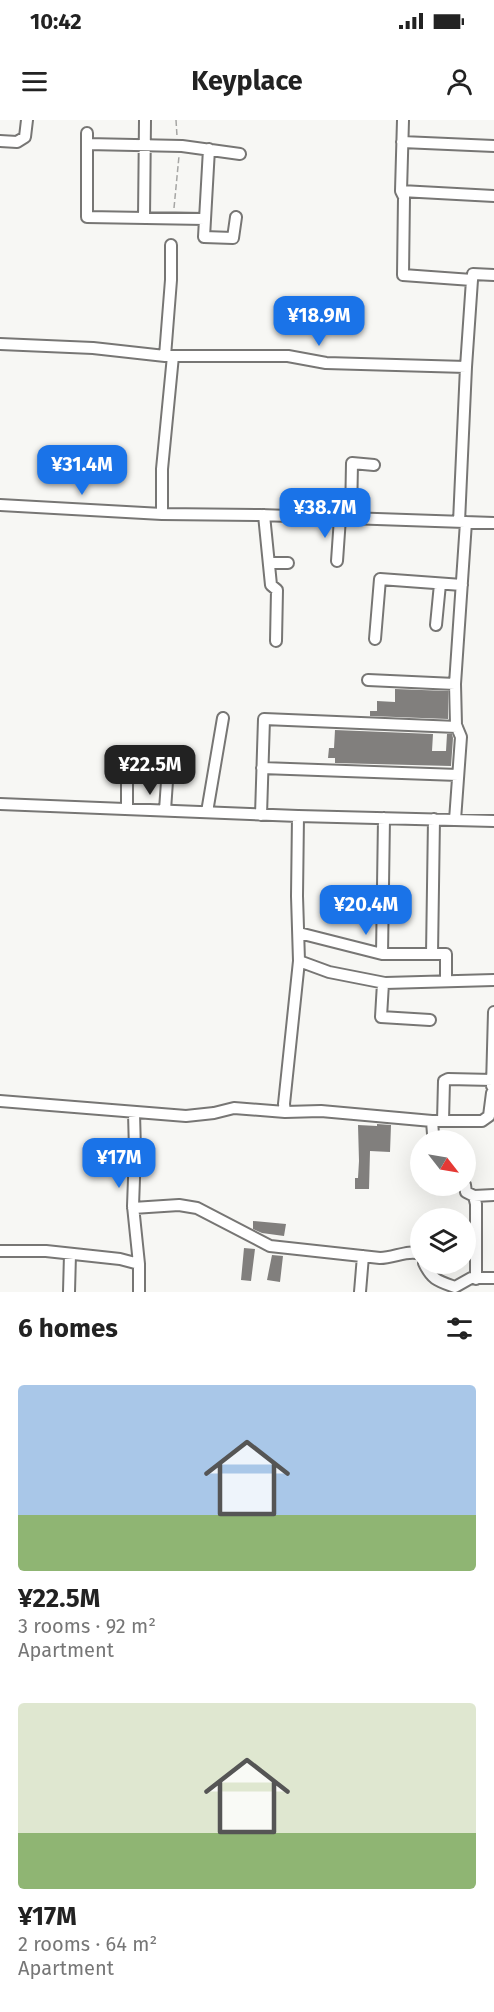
<!DOCTYPE html>
<html lang="en">
<head>
<meta charset="utf-8">
<style>
	:root { --surface:#fff; --page:#f6f6f6; --text:#222; --muted:#767676; --accent:#1a73e8 }
	body { margin:0; font-family:"Fira Sans",sans-serif; background:var(--page); color:var(--text); height:100vh; display:flex; flex-direction:column; font-size:22px; white-space:nowrap }
	* { box-sizing:border-box; margin:0 }
	p { font-size:20px; color:var(--muted) }
	.icon { flex:none; width:33px; height:33px; fill:none; stroke:currentColor; stroke-width:2; stroke-linecap:round; stroke-linejoin:round }
	.map { position:relative; height:1172px; overflow:hidden }
	.side { display:flex; flex-direction:column; background:var(--surface); flex:1 }
	.side>* { flex:none }
	.needle { width:39px; rotate:121deg }
	.controls { position:absolute; left:410px; top:1010px; display:grid; gap:12px }
	.controls a { display:grid; place-items:center; width:66px; height:66px; border-radius:50%; background:var(--surface); box-shadow:0 6px 24px #0002; font-size:30px }
	.price { position:absolute; translate:-50% -51px; padding:0 14px; border-radius:12px; background:var(--accent); color:#fff; font-size:20px; line-height:39px; filter:drop-shadow(0 2px 3px #0008) }
	.price::after { content:''; position:absolute; left:50%; top:36px; width:18px; height:14px; margin-left:-9px; background:inherit; clip-path:polygon(0 0,100% 0,50% 100%) }
	.price.active { background:#222; color:#fff }
	ul { padding:0; list-style:none }
	li { display:grid; align-content:center; gap:12px; height:318px; padding:0 18px }
	li span { display:grid; place-items:center; height:186px; border-radius:6px; color:#555 }
	li>.icon { margin-inline-start:auto }
	span .icon { width:108px; height:108px; fill:#fffc; stroke-width:1 }
	li b { font-size:26px }
	h2 { display:flex; justify-content:space-between; align-items:center; height:72px; padding:0 18px; font-size:26px }
	.status { display:flex; justify-content:space-between; align-items:center; height:42px; padding:0 30px; background:var(--surface); direction:ltr }
	.status svg { height:16px; fill:currentColor }
	header { display:flex; justify-content:space-between; align-items:center; height:78px; padding:0 18px; background:var(--surface); font-size:27px; font-weight:700 }
	.map>svg:first-child { display:block }
	.building { fill:#817f7d }
	.lines { fill:none; stroke-linecap:round; stroke-linejoin:round }
	.minor-casing { stroke:#777674; stroke-width:14 }
	.path { stroke:#a6a6a4; stroke-width:1.5; stroke-dasharray:6 3; stroke-linecap:butt }
	.minor { stroke:#fff; stroke-width:10 }
</style>
</head>
<body>
<div class="status"><b>10:42</b><svg viewBox="0 0 49 12"><path d="M0 12V9h3v3zM5 12V6h3v6zM10 12V3h3v9zM15 12V0h3v12zM26 1h20v11H26zM47 4h2v5h-2z"/></svg></div>
<header><svg class="icon" aria-label="menu" viewBox="0 0 24 24"><path d="M4 6h16M4 12h16M4 18h16"/></svg>Keyplace<svg class="icon" aria-label="person" viewBox="0 0 24 24"><circle cx="12" cy="8" r="4"/><path d="M4 21q1-7 8-7t8 7"/></svg></header>
<div class="map">
<svg width="494" height="1172" viewBox="0 0 494 1172">
	<rect width="100%" height="100%" fill="#f7f7f4"/>
	<path class="building" d="M395,569L448,571V599L370,596V591H377V581L395,582Z
		M335,610L433,614L432,631H446L447,614H452L453,618L451,646L335,643V638H328L329,628H334Z
		M377,1004L391,1005L390,1032L370,1031L369,1069H355V1058H358L359,1041L358,1005L377,1006Z
		M253,1101L286,1104L284,1116L262,1113L253,1109Z
		M244,1128L255,1129L251,1161L241,1160Z
		M272,1135L283,1136L280,1162L267,1160Z"/>
	<g class="lines">
		<g class="minor-casing">
			<path id="minor" d="M403,0L401,71L404,77L403,155L472,160L466,247L459,402
				M87,13V97L205,99
				M0,21L17,22L25,17L27,0
				M402,22L494,26
				M87,24L182,26L240,34
				M209,29L204,117L233,118L236,97
				M401,71L494,76
				M144,98L145,0
				M472,160L473,154L494,155
				M0,224L93,228L165,236H288L326,243L466,247
				M165,236L171,160V125
				M0,385L162,394L260,395L494,403
				M162,394V349L173,236
				M264,395L271,465L277,470L276,521
				M351,398L352,343L374,345
				M337,441L340,398
				M269,443H288
				M436,505L440,464
				M375,519L380,459L462,465
				M368,560L455,564
				M262,648L458,655
				M0,684L298,696L494,701
				M127,689V634
				M165,690L168,647
				M207,692L223,598
				M261,695L264,599L457,607
				M434,699L432,834H446V860
				M455,700L461,617L456,605L455,564L466,402
				M299,813L382,834H432
				M382,834L384,698
				M299,841L329,852L385,863L494,860
				M383,863L381,897L430,900
				M492,966L494,892
				M0,981L186,996L214,993L234,988L285,992L321,991L432,1001H482L489,996L492,973L494,972
				M285,992L284,984L299,841L297,776L298,696
				M134,993L135,1031L133,1086L139,1144
				M432,1001L433,1014L440,1020
				M443,1001L444,961L448,959L493,960
				M465,1065L466,1072L474,1076L494,1075
				M474,1076L476,1084V1159
				M133,1088L179,1085L197,1088L270,1126L380,1138C394,1138 409,1129 420,1134
				M0,1131H46L120,1139L139,1144V1172
				M424,1143C432,1160 438,1161 455,1167L471,1158H494
				M69,1172L70,1134
				M360,1172L363,1136"/>
		</g>
		<path class="path" d="M176,0L177,16
			M174,88L179,36"/>
		<use href="#minor" class="minor"/>
	</g>
</svg>
<div class="controls">
<a><svg class="needle" viewBox="-14 -14 28 28"><path d="M0-13l5 13h-10z" fill="#e53935"/><path d="M0 13l5-13h-10z" fill="#767676"/></svg></a>
<a><svg class="icon" aria-label="layers" viewBox="0 0 24 24"><path d="M12 4l9 5-9 5-9-5zM3 14l9 5 9-5"/></svg></a>
</div>
<b class="price" style="left:319px;top:227px">¥18.9M</b>
<b class="price" style="left:82px;top:376px">¥31.4M</b>
<b class="price" style="left:325px;top:419px">¥38.7M</b>
<b class="price active" style="left:150px;top:676px">¥22.5M</b>
<b class="price" style="left:366px;top:816px">¥20.4M</b>
<b class="price" style="left:119px;top:1069px">¥17M</b>
</div>
<section class="side">
<h2>6 homes<svg class="icon" aria-label="filters" viewBox="0 0 24 24"><path d="M4 7h16M4 17h16"/><circle cx="9" cy="7" r="2"/><circle cx="15" cy="17" r="2"/></svg></h2>
<ul>
<li><span style="background:linear-gradient(#a9c7e8 70%,#8fb573 0)"><svg class="icon" aria-label="home" viewBox="0 0 24 24"><path d="M3 11l9-7 9 7M6 9v11h12V9"/></svg></span><div><b>¥22.5M</b><p>3 rooms · 92 m²</p><p>Apartment</p></div></li>
<li><span style="background:linear-gradient(#dfe7d0 70%,#8fb573 0)"><svg class="icon" aria-label="home" viewBox="0 0 24 24"><path d="M3 11l9-7 9 7M6 9v11h12V9"/></svg></span><div><b>¥17M</b><p>2 rooms · 64 m²</p><p>Apartment</p></div></li>
</ul>
</section>
</body>
</html>
